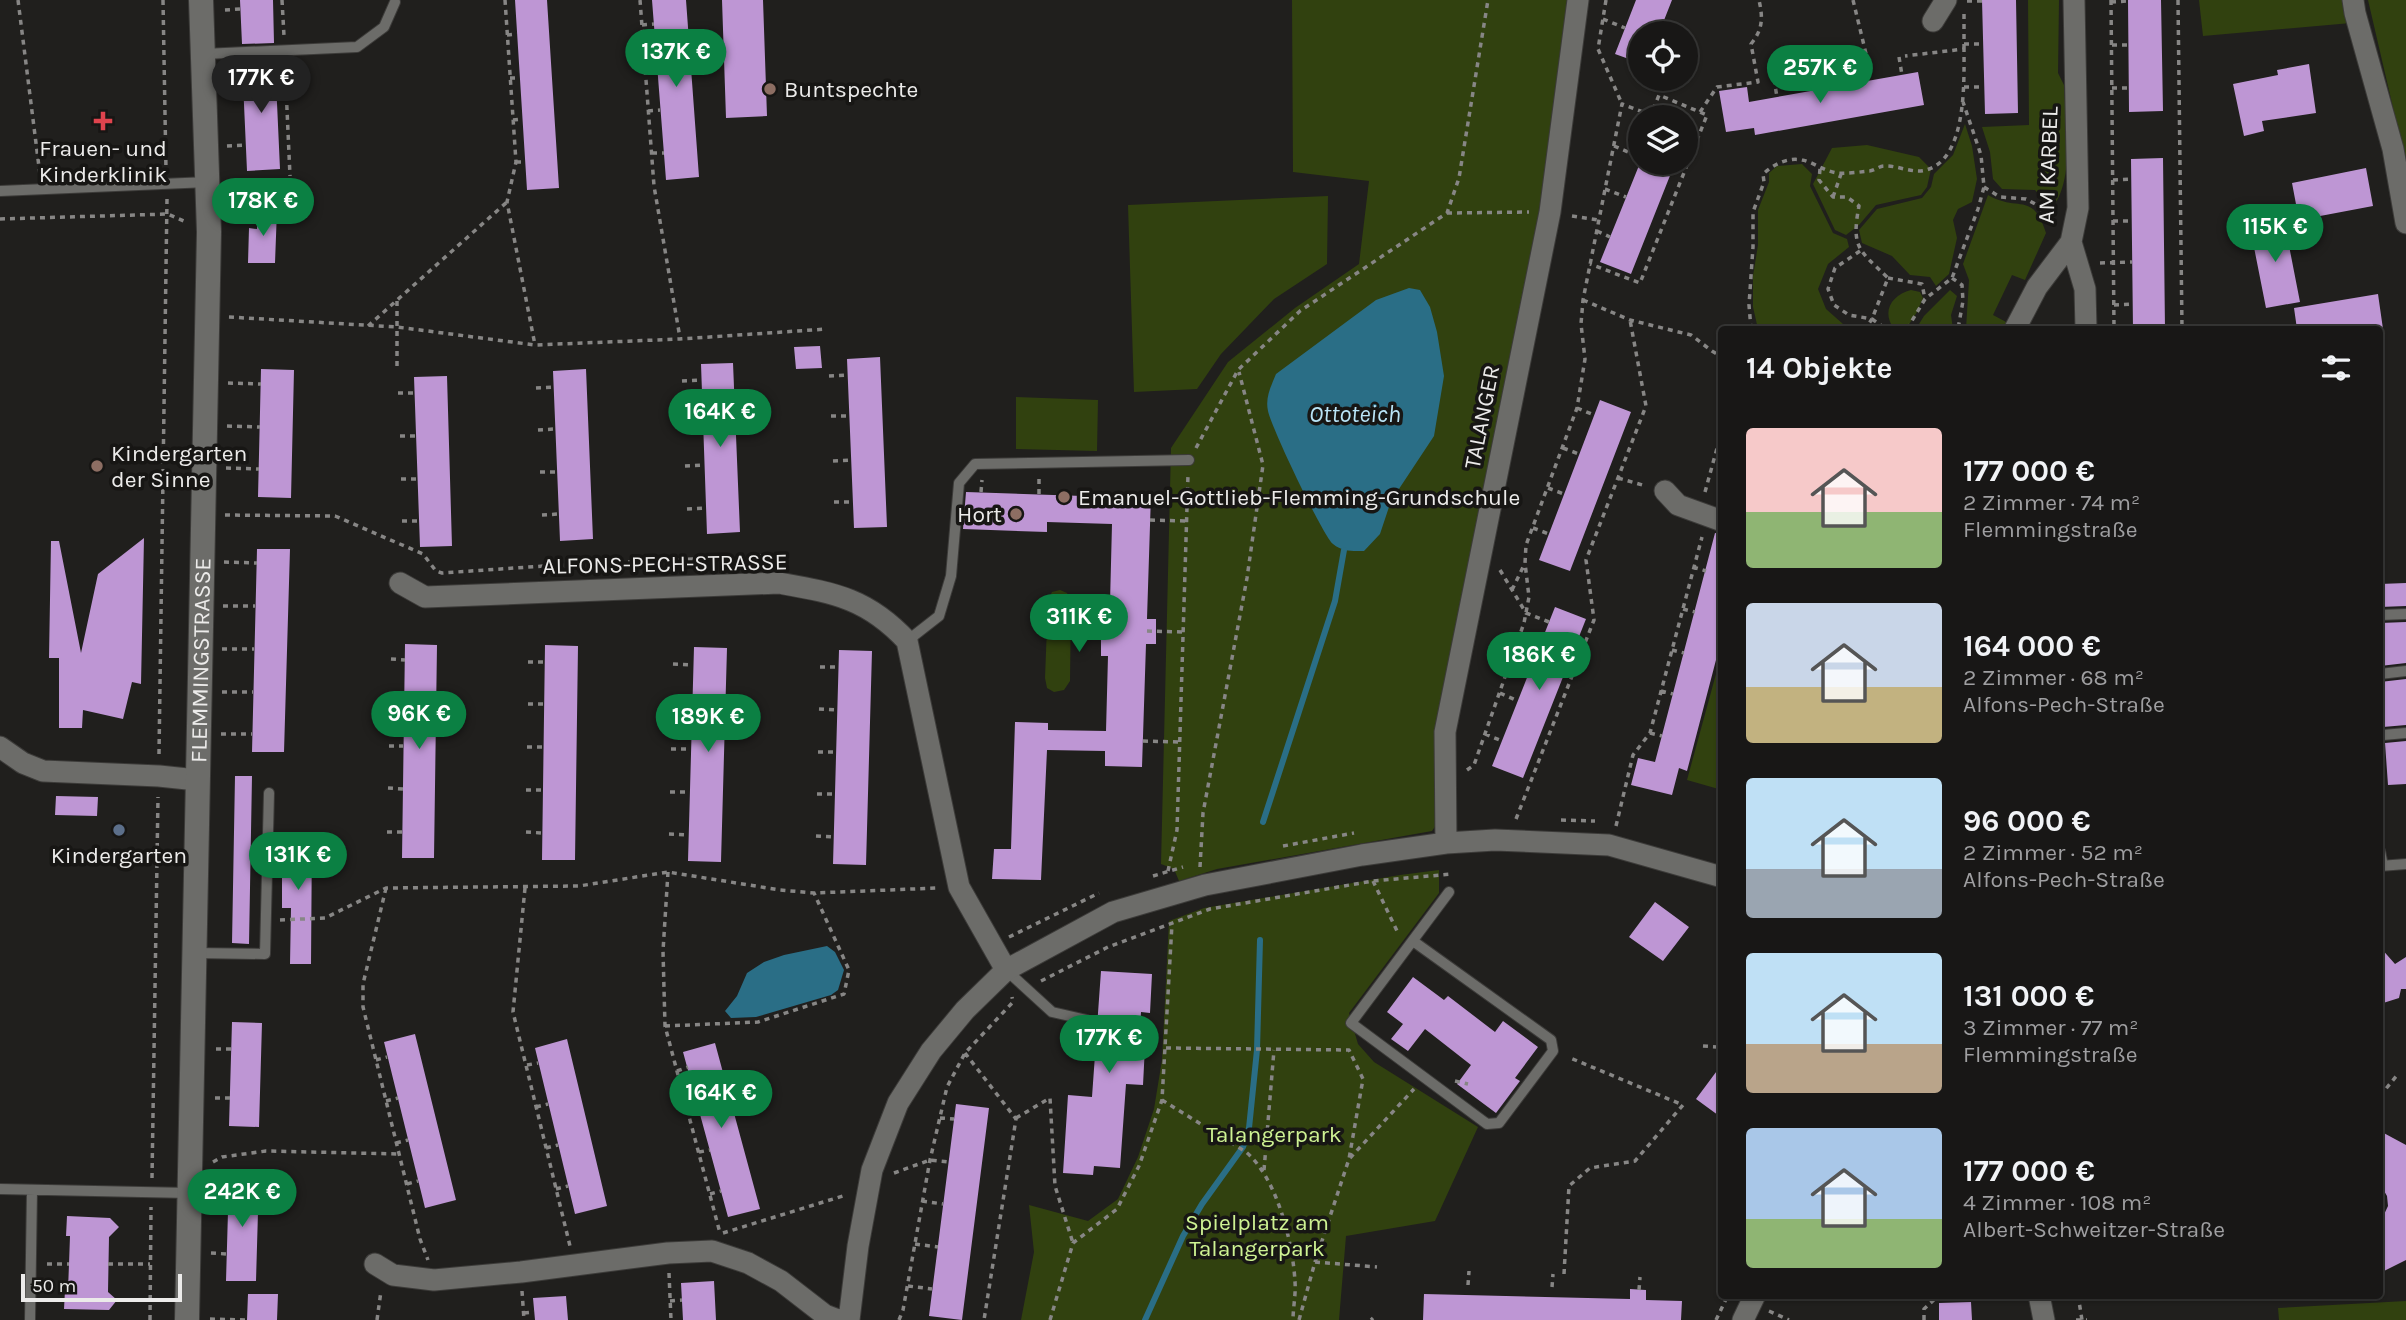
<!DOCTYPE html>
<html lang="de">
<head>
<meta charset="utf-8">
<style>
	:root { --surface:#181716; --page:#252423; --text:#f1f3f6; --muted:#9f9fa1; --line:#363635; --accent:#0b8043 }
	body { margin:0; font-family:Karla,sans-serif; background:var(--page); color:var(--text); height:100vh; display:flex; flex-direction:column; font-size:26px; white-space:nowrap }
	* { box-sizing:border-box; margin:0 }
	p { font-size:23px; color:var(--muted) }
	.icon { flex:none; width:38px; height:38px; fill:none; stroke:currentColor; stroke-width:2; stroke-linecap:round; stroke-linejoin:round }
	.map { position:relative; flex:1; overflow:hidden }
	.side { position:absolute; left:1718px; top:326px; width:665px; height:973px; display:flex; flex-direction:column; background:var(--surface); border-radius:7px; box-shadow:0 2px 5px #0004,0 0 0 2px var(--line) }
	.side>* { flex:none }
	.controls { position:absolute; left:1628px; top:21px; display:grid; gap:14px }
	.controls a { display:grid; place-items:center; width:70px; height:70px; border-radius:50%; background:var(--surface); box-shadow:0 2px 5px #0004,0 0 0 2px var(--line); font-size:35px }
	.scale { position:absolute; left:21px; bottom:18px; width:161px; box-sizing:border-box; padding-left:7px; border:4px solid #ecebea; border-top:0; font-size:19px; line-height:24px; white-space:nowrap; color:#ecebea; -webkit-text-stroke:5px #171614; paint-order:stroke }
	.price { position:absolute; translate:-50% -60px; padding:0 16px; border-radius:24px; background:var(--accent); color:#fff; font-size:23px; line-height:46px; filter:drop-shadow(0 2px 4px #0008) }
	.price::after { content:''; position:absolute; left:50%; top:42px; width:21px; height:16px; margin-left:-10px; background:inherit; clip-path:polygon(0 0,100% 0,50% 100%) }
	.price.active { background:#222; color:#fff }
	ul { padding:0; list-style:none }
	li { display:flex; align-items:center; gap:21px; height:175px; padding:0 28px }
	li span { display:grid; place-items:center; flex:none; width:196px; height:140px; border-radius:7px; color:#555 }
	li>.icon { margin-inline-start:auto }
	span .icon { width:84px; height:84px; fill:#fffc; stroke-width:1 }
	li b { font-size:30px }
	h2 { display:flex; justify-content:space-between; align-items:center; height:84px; padding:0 28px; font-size:30px }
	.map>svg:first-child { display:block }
	.green { fill:#31410f }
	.water { fill:#2a6e86 }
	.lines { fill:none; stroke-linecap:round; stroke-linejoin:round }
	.stream { stroke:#2a6e86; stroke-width:6 }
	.building { fill:#be96d4 }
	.service-casing { stroke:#3c3b39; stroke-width:12 }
	.minor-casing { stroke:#3c3b39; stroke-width:23 }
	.tertiary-casing { stroke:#3c3b39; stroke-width:26 }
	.path { stroke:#878685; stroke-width:3.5; stroke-dasharray:5 5; stroke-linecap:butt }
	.service { stroke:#6c6c69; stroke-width:10 }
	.minor { stroke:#6c6c69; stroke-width:21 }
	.tertiary { stroke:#6c6c69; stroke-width:24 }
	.education-dot { fill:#8d6e63; stroke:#171614; stroke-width:2.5 }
	.health-dot { fill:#e0444e; stroke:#171614; stroke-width:2.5 }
	.service-dot { fill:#5c6f8a; stroke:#171614; stroke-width:2.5 }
	.labels { text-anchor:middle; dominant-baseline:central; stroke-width:7; stroke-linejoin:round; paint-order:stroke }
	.poi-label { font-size:23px; fill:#ecebea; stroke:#171614; text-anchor:start }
	.street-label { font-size:23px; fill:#ecebea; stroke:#171614 }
	.park-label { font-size:23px; fill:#cef293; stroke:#171614 }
	.water-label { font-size:24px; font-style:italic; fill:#bae5f7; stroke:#171614 }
</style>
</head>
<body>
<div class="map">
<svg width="2406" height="1320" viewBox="0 0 2406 1320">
	<rect width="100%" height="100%" fill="#201f1d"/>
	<path class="green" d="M1292,0H1574L1440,819L1432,831L1217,869L1179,881L1174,869L1161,864L1171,448L1228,362L1295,308L1359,264L1369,181L1293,172Z
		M2028,0H2059L2058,73L2064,85C2065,121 2076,180 2051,209L2035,190L2002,189L1993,179L1990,152L1982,127L2029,125Z
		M2199,0H2347L2351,23L2203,36Z
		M2368,0H2406V182L2398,129Z
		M1965,124L1972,146L1977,179L1972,202L1958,209L1953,220L1957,238L1949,274L1936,286L1930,277L1910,275L1892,256L1862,243L1859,230L1877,209L1922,198L1931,187L1934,174L1953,155Z
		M1867,145L1919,157L1931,169L1927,187L1921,195L1876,205L1859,225L1846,235L1835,230L1813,184L1832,148Z
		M1802,164L1812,174L1810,186L1833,233L1847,239L1849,247L1828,264L1818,289L1826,309L1843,324L1859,329H1758L1753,307V276L1758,245V210L1769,182V173L1777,166Z
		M1988,195C2019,213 2032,190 2046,233L2025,280L2012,275L1993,315L2008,323L2004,329H1966L1969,280L1963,264Z
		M1328,196L1327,264L1274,299L1221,354L1197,389L1134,392L1128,205Z
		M1911,290L1920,292L1923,298L1917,312L1906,329H1894C1881,311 1892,295 1911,290Z
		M1950,290L1957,296L1951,315L1953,329H1916L1924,316Z
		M1016,397L1098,400L1097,451L1016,449Z
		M1060,590L1067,593L1071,602L1070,681L1064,690L1054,692L1047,688L1045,678L1048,600L1052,592Z
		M1722,652V790L1687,780Z
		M1439,870V893L1349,1013L1358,1044L1374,1062L1478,1127L1435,1221L1346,1236L1339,1320H1021L1034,1252L1029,1205L1088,1221L1118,1199L1138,1157L1154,1109L1162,1060L1169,921L1204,908L1400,875Z
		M2406,1301V1320H2279L2278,1308Z"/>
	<path class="water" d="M1409,288L1420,290L1430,307L1437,332L1444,376L1434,436L1391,501L1380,534L1364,551C1352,551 1343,552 1333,544C1323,536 1271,427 1268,411C1265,398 1271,386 1276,374L1376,300Z
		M827,946L835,952L844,970L838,990L831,995L756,1017L731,1018L725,1011L737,996L747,973L764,962L784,955Z"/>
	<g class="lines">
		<path class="stream" d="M1263,822L1335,601L1344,550
			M1145,1320L1183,1236L1202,1204L1243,1147L1249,1128L1257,1050L1260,940"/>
	</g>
	<path class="building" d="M240,0H273L274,43L242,44Z
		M515,0H547L559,188L527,190Z
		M652,0H686L699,177L666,180Z
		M722,0H763L767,116L726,118Z
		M1636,0H1672L1659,33H1640V63L1615,54Z
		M1982,0H2016L2018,113L1985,114Z
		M2128,0H2161L2163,111L2129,112Z
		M275,59L280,169L247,171L242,60Z
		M2309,64L2316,113L2262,121L2264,131L2244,136L2233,84L2278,75L2277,70Z
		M1918,72L1924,105L1755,135L1754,128L1726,132L1719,91L1747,87L1749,102Z
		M2163,158L2165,329H2133L2131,159Z
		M1640,163H1675L1631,274L1600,262Z
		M2366,168L2373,206L2299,220L2292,183Z
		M257,209L277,210L275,263H248L249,228L257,229Z
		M2284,220L2300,302L2266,308L2250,227Z
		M2378,294L2383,329H2297L2294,308Z
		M820,346L822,368L796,369L794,347Z
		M880,357L887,527L854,528L847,359Z
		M733,363L740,532L707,534L701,364Z
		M261,369L294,370L291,498L258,497Z
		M586,369L593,539L560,541L553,371Z
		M447,376L452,546L420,547L414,377Z
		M1600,400L1631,412L1570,571L1539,560Z
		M966,492L1113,497V493L1151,494L1147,619H1156V644H1146L1142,767L1105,766V751L1047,750L1041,880L992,879L994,849H1011L1015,722L1048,723V730L1106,731L1108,656H1101V630L1102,603H1110L1112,524L1047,522V532L963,529Z
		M1715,533L1722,534V637L1687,771L1679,768L1672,795L1631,785L1638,758L1655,762Z
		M144,538L141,684L132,682L123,719L83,710L82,728H59V658H49L51,541H59L81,653L98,574Z
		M257,549H290L284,752H252Z
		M2406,583V606L2380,607V584Z
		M1555,607L1586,619L1523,778L1492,766Z
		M2406,622V663L2380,666V623Z
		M405,644L437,645L434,858H402Z
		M545,645L578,646L575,860H542Z
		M694,647L727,648L721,862L688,861Z
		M839,650L872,651L866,865L833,864Z
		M2406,679V725L2383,727V721H2380V682Z
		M2406,741V784L2388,785L2385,743Z
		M235,776H252L249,944L232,943Z
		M56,796L98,797L97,816L55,815Z
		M282,832H312L311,964H290L291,908H282Z
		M1655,902L1689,927L1663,961L1629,937Z
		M2380,947L2395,964L2406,957V989H2401L2399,998L2380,1004Z
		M1101,971L1152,974L1150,1013L1141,1012L1139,1046H1145L1143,1085L1126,1084L1120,1168L1094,1166L1093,1175L1063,1173L1068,1095L1092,1097Z
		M1413,977L1444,1000L1448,996L1495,1032L1503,1021L1538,1047L1515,1078L1520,1081L1496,1113L1457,1084L1471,1065L1425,1029L1408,1051L1391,1039L1403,1024L1387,1012Z
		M232,1022L262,1023L259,1127L229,1126Z
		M415,1034L456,1200L425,1208L384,1042Z
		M567,1039L607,1206L575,1214L535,1048Z
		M715,1043L760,1209L728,1217L683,1052Z
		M1722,1064V1118L1696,1099Z
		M956,1104L989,1108L962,1320L929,1316Z
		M2380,1131L2406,1145V1260L2380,1273V1223L2388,1206L2387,1196L2380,1184Z
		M229,1177L259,1178L256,1281H226Z
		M67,1216L110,1218L119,1227L109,1237L108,1292L117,1300L109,1310L64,1309L65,1290H68L69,1264L70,1236H66Z
		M714,1281L716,1320H683L681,1283Z
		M1630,1289L1646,1290V1300L1682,1301L1681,1320H1423L1424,1294L1630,1299Z
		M248,1294H278L277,1320H247Z
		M566,1296L568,1320H535L533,1298Z
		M1971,1302L1972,1320H1939V1303Z"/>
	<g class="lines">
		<g class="service-casing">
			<path id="service" d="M204,54L357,47L384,27L395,2
				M0,191L208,182
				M2380,615L2406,614
				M907,641L939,616L951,576L959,483L975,464L1189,460
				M2380,674L2406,671
				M2383,735L2406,733
				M2380,851L2383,866
				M2380,866L2406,864
				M1413,941L1551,1040L1553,1051L1499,1123L1487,1124L1351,1023L1449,892
				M193,953L265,954L269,793
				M1006,970L1052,1012L1087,1020
				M0,1189L189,1193
				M30,1320L32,1190"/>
		</g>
		<g class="minor-casing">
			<path id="minor" d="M2074,0L2078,208L2071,242L2085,289L2086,329
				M2353,0L2355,13L2393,149L2406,223
				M1933,21L1946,0
				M2015,329L2037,287L2071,242
				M1665,491L1678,505L1722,521
				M400,583L425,597L779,583C834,593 867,598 907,641L959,887L1006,970
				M0,747L23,763L43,771L159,776L197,780
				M1446,843L1445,732L1550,212L1578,0
				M375,1264L393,1275L434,1280L521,1272L668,1253L712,1251L748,1263L781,1281L825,1315L838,1320
				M2039,1295L2044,1320
				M849,1320L858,1246L872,1170L898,1103L931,1051L965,1010L1006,970L1113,912L1205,885L1362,855L1446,843L1495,840L1609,845L1722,877
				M1743,1320L1755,1295"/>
		</g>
		<g class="tertiary-casing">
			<g id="tertiary">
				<path id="s1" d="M187,1320L209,232L201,0"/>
			</g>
		</g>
		<path class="path" d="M18,0L40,175
			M163,0L166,170
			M282,0L284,36
			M505,0L516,162L507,202L535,345
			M640,0L654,186L680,338
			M1606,0L1598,49L1622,104
			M1853,0L1868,62
			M2111,0L2114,329
			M2178,0L2182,329
			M1967,1H1982
			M2111,2L2128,1
			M225,10L240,9
			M1603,19L1625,28
			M642,25L654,24
			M507,35L517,34
			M1964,44H1984
			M2112,45H2129
			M1964,49V13
			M1899,57L1902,75
			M1857,64L1861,83
			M285,65L290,176
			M645,68L657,67
			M1815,72L1818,90
			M510,78H520
			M1774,79L1777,97
			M1964,87H1984
			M2112,88H2129
			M225,94L243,93
			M276,95H287
			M648,111L660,110
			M1700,112L1717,87L1758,82L1751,44C1763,29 1763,18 1759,0
			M513,120L522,119
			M227,146L246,145
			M1614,146L1640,157
			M652,153H664
			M516,162H525
			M1820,169L1819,180L1833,197H1847L1859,206C1851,248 1859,250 1888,278L1872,319L1886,329
			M2113,180L2131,179
			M1984,187L2000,197L2026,199L2037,205L2054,223
			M1605,189L1626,197
			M1833,197L1841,174
			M1447,213L1529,212
			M1572,216L1598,220
			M0,219L168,214L188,223
			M2113,221H2131
			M1597,231L1610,237
			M1860,251L1835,268L1828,289L1834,305L1849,315L1872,319L1865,329
			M2100,263L2132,262
			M1888,278L1922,284L1925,299
			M1952,278L1962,285L1963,301L1958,329
			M1583,300L1630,320L1691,335L1712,351L1722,357
			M397,301V366
			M2114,305L2133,304
			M229,317L397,327L535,345L680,339L827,329
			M368,326L507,202
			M1751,329L1749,305L1753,247V212L1764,182L1763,174C1773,165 1787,157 1802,160C1811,161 1824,171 1837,173C1843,174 1862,172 1869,171C1874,171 1879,166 1884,166C1897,165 1913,174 1926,170C1967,159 1964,82 1964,49L1905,56
			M1907,329L1925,299L1952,278L1978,209L1984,187L1981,155L1963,102
			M829,376L847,375
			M682,381L701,380
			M228,383L261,384
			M536,388L554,387
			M398,393H414
			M1577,408L1594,415
			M831,416H849
			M684,424L703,423
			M227,426L260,427
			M538,430L555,429
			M400,436H416
			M1196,448L1238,370L1300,311L1447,213L1459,178L1488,0
			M1563,448L1579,454
			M833,461L851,460
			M685,466L704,465
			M226,468L259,469
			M540,472H557
			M1618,478L1646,486
			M401,479H417
			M1548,488L1564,494
			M981,492L982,480
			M1705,492L1722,430
			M1039,494V478
			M834,502H852
			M687,509L706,508
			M225,515L335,516L423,554L436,571L442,573L544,566L760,556L784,561
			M542,515L559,514
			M1150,520L1186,521
			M402,521H419
			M1533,528L1549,534
			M224,562L257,563
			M1693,567L1706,571
			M1500,570L1526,613L1549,622
			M1512,590L1525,563
			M223,606H255
			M1683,609L1695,612
			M1147,631L1182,632
			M222,649H254
			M1672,650L1684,653
			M1514,654L1533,661
			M391,659L405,660
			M528,662H545
			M673,664L693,665
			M820,667H838
			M1661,691L1673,694
			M222,692H253
			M1500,693L1518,701
			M390,702H404
			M528,704H544
			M672,707H692
			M819,709L837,710
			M1650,733L1662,736
			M221,734H252
			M1485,734L1502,741
			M1143,741L1179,742
			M389,746H403
			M527,747H543
			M671,749H691
			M818,752H836
			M159,754L167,199
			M1467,770L1474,765L1524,623L1529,597L1525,563L1526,545L1577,408L1585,359L1581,324L1583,300L1622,104L1651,115L1659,95L1707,115L1640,283L1590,264
			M388,788L403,789
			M526,790H543
			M670,792H690
			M817,794H835
			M1516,819L1594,620L1586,560L1646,406L1630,320
			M1561,820L1595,821
			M1616,826L1633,755L1650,733L1702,537
			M387,832H402
			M526,832L542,833
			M669,834L689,835
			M816,836L834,837
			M1283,846L1354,833
			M1200,867L1203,813L1247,578L1263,465L1239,372
			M1168,871L1177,830L1188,475
			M668,872L663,951L665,1026L720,1233
			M1153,876L1183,867
			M1373,881L1398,933
			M386,888L363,984V1007L420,1239L428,1260
			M525,888L513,1012L570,1246
			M280,920L325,918L386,888L579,886L668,872L780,890L814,893L938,888
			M1009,937L1099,893
			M1041,981L1108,947L1210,909L1373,881L1452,874
			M665,1026L758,1022L844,994L849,970L814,893
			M1703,1046L1717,1047L1722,1036
			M1166,1048L1349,1050L1363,1079L1349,1159L1315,1262L1299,1320
			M216,1049H231
			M965,1053L1016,1119L984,1320
			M376,1060L387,1057
			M527,1065L538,1063
			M677,1071L688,1067
			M1455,1081L1468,1084
			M2380,1096L2398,1074
			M215,1098H230
			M1162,1100L1246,1152C1277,1178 1293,1243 1295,1282C1296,1294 1293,1308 1293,1320
			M386,1101L398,1098
			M536,1107L548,1104
			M688,1111L699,1108
			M940,1118L954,1119
			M1016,1118L1050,1098L1055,1186L1073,1243
			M396,1143L408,1140
			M546,1148L558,1145
			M699,1152L710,1150
			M1350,1158L1414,1089
			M213,1162L222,1157L266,1151L399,1154
			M1264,1170L1274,1050
			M894,1173L930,1160L948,1162
			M152,1178L158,797
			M407,1184L418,1181
			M556,1189L568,1186
			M710,1194L721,1191
			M922,1201L943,1204
			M212,1203L228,1204
			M723,1233L846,1195
			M915,1244L938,1247
			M211,1253L227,1254
			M1315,1262L1377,1267
			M47,1264H69
			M108,1264H150
			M669,1273L671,1320
			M1564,1274L1569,1186L1590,1168L1635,1161L1683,1105L1568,1057
			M1468,1285L1469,1271
			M908,1286L932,1289
			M1552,1287L1553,1274
			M1639,1290L1640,1277
			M522,1291L524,1320
			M2078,1295L2082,1320
			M670,1301L682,1300
			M1769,1311L1789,1320
			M524,1313L534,1312
			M210,1319L247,1320
			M150,1320L151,1207
			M377,1320L381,1291
			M899,1320L903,1310L930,1160L947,1087L965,1053L1013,1002L1012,997
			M1050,1320L1073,1243L1117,1209L1139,1166L1162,1100L1172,924
			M1371,1320L1373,1318
			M1716,1320L1728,1295
			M1924,1320V1309L1939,1295
			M2076,1320H2087"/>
		<use href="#service" class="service"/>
		<use href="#minor" class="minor"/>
		<use href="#tertiary" class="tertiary"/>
	</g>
	<g class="education-dot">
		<circle cx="770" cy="89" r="7"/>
		<circle cx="97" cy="466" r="7"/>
		<circle cx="1064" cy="497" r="7"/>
		<circle cx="1016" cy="514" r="7"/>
	</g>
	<path class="health-dot" d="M99.5 110.5h7v7h7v7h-7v7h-7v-7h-7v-7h7z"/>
	<circle class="service-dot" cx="119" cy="830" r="7"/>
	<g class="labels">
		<g class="poi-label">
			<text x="784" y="89">Buntspechte</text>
			<text x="103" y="148" text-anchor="middle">Frauen- und<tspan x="103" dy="26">Kinderklinik</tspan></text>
			<text x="111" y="453">Kindergarten<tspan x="111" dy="26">der Sinne</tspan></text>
			<text x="1078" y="497">Emanuel-Gottlieb-Flemming-Grundschule</text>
			<text x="1002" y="514" text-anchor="end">Hort</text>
			<text x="119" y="855" text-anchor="middle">Kindergarten</text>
		</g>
		<g class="street-label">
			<text transform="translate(2048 165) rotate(-88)">AM KARBEL</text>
			<text transform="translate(1482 417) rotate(-79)">TALANGER</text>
			<text transform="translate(665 564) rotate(-1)">ALFONS-PECH-STRASSE</text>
			<text stroke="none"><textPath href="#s1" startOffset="660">FLEMMINGSTRASSE</textPath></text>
		</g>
		<g class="park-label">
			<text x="1274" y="1134">Talangerpark</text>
			<text x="1257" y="1222">Spielplatz am<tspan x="1257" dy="26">Talangerpark</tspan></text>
		</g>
		<g class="water-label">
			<text x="1355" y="414">Ottoteich</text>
		</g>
	</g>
</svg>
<div class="controls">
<a><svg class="icon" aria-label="locate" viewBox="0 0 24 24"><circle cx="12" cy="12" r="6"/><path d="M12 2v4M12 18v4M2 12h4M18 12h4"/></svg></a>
<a><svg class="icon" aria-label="layers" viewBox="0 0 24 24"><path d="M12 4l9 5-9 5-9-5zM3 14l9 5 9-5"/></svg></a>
</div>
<div class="scale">50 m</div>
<b class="price" style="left:676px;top:89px">137K €</b>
<b class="price" style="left:1820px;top:105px">257K €</b>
<b class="price active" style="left:261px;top:115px">177K €</b>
<b class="price" style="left:263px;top:238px">178K €</b>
<b class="price" style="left:2275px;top:264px">115K €</b>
<b class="price" style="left:720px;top:449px">164K €</b>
<b class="price" style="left:1079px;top:654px">311K €</b>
<b class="price" style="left:1539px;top:692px">186K €</b>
<b class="price" style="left:419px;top:751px">96K €</b>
<b class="price" style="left:708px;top:754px">189K €</b>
<b class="price" style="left:298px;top:892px">131K €</b>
<b class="price" style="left:1109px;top:1075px">177K €</b>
<b class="price" style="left:721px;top:1130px">164K €</b>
<b class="price" style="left:242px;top:1229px">242K €</b>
<section class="side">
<h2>14 Objekte<svg class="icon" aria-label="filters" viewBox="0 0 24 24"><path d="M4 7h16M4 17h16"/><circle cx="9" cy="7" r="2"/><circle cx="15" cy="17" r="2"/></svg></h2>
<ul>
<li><span style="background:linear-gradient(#f6c9c9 60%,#8fb573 0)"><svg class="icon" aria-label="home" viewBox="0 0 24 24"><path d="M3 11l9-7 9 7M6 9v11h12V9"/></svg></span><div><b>177 000 €</b><p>2 Zimmer · 74 m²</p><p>Flemmingstraße</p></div></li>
<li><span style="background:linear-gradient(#c9d6e8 60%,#c2b280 0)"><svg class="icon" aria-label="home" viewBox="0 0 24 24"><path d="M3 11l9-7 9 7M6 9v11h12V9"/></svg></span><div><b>164 000 €</b><p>2 Zimmer · 68 m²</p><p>Alfons-Pech-Straße</p></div></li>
<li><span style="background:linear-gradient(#bfe0f5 65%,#9aa5b1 0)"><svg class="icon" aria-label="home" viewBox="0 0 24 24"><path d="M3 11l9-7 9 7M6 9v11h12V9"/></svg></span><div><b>96 000 €</b><p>2 Zimmer · 52 m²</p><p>Alfons-Pech-Straße</p></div></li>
<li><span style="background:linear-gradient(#bfe0f5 65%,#b9a48a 0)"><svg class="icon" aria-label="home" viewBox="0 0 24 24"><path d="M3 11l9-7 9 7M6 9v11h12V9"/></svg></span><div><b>131 000 €</b><p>3 Zimmer · 77 m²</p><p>Flemmingstraße</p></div></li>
<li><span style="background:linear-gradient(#a9c7e8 65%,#8fb573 0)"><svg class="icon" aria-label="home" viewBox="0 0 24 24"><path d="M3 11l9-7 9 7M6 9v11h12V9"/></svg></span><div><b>177 000 €</b><p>4 Zimmer · 108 m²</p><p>Albert-Schweitzer-Straße</p></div></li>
</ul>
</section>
</div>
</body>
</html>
